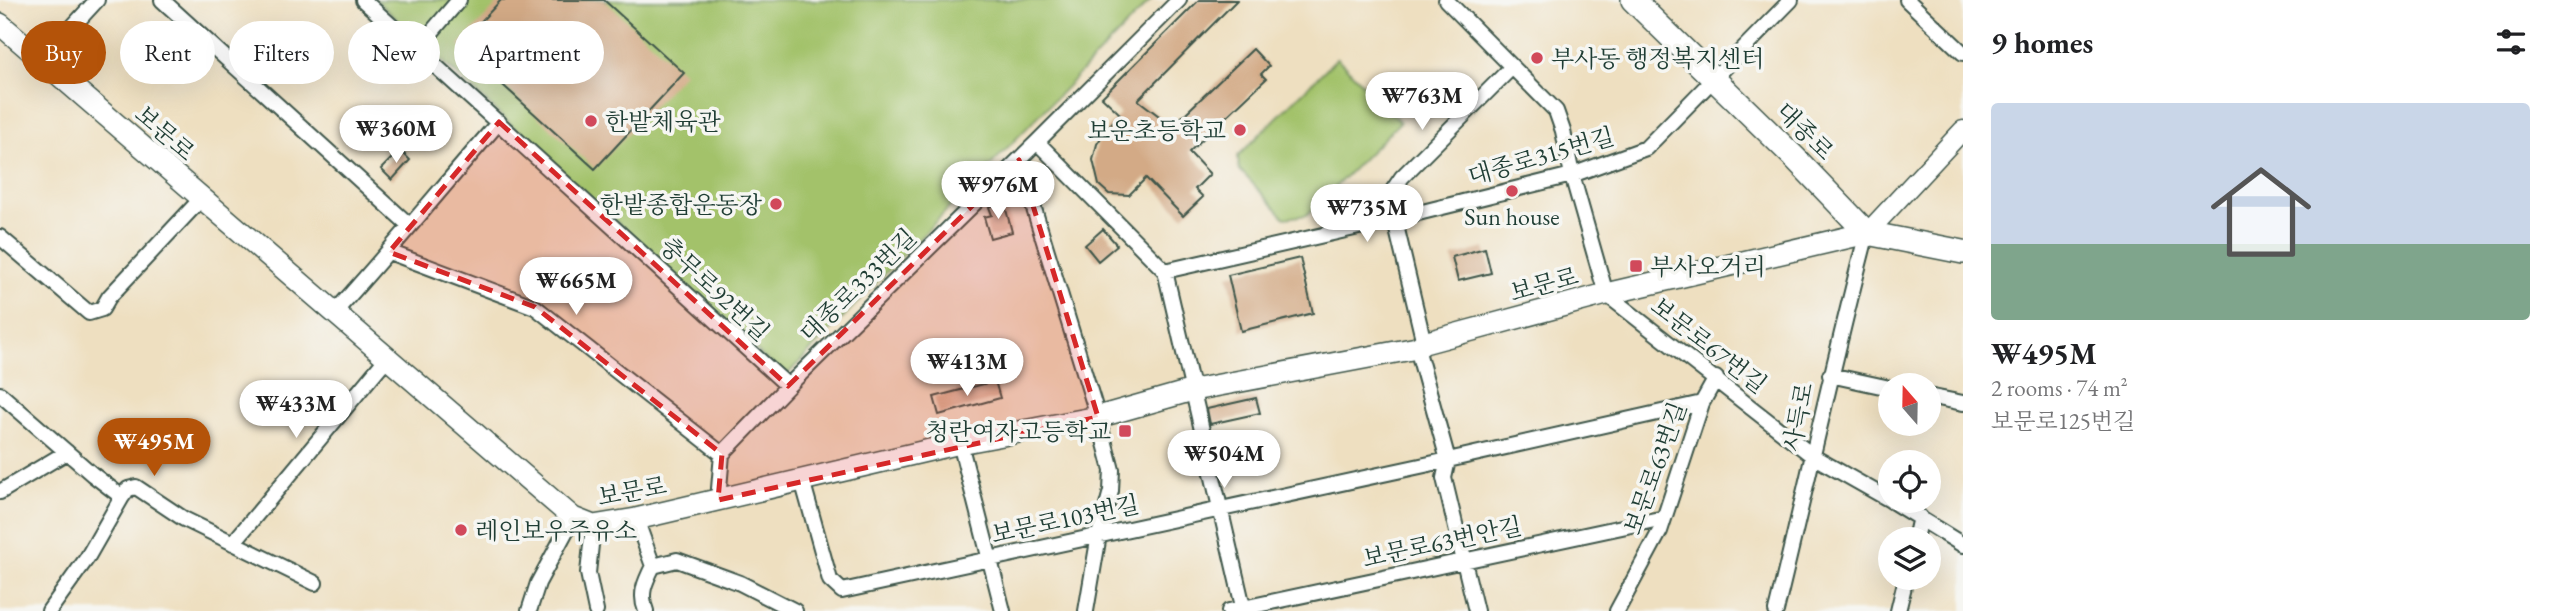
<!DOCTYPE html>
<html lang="en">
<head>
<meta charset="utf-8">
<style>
	:root { --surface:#fff; --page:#f6f6f6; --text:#202124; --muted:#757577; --accent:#b45309 }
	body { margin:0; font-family:"EB Garamond","Noto Serif KR",serif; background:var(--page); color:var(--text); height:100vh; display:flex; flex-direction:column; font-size:26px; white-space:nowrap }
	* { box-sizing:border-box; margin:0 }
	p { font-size:23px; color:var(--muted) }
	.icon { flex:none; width:38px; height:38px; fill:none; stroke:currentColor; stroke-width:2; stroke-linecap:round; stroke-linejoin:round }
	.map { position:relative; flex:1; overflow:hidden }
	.side { display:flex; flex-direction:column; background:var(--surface); width:595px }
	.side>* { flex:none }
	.guide { position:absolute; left:21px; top:21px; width:665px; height:63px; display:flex; gap:14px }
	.needle { width:46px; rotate:340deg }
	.buttons { position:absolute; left:1878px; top:373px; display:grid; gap:14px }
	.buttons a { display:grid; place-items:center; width:63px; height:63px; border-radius:50%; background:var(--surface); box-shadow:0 7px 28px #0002; font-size:35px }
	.price { position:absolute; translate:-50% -60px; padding:0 16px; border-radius:24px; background:#fff; color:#222; font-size:23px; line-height:46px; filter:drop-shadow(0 2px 4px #0008) }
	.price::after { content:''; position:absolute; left:50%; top:42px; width:21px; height:16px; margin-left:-10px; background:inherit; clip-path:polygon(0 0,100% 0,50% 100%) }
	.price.on { background:var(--accent); color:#fff }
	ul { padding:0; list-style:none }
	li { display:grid; align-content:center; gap:14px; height:371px; padding:0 28px }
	li span { display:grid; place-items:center; height:217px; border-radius:7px; color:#555 }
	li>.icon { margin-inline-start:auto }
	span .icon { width:126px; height:126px; fill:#fffc; stroke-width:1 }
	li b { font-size:30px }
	h2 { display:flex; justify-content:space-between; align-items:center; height:84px; padding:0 28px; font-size:30px }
	.pill { padding:0 24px; border-radius:32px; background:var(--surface); box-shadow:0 7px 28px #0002; font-size:24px; line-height:63px }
	.pill.on { background:var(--accent); color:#fff }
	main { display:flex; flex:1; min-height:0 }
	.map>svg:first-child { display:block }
	.green { fill:#a3c26a; stroke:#61804f; stroke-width:2 }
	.building { fill:#d3aa86 }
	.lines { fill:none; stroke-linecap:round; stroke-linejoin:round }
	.minor-casing { stroke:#3e5549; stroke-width:18 }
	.tertiary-casing { stroke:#3e5549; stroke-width:21 }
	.secondary-casing { stroke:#3e5549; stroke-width:24 }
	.primary-casing { stroke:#3e5549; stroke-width:26 }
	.minor { stroke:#fff; stroke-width:14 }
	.tertiary { stroke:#fff; stroke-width:18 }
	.secondary { stroke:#fff; stroke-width:21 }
	.primary { stroke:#fff; stroke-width:23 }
	.marked { fill:#d62828; fill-opacity:0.2; stroke:#d62828; stroke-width:5; stroke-dasharray:14 9; stroke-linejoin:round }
	.poi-dot { fill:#d1495b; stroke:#f6f6f2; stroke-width:2.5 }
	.labels { text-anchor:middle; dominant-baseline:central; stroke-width:7; stroke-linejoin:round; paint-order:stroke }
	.poi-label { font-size:24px; fill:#1f3d34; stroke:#f6f6f2; text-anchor:start }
	.street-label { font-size:24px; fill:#1f3d34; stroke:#f6f6f2 }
</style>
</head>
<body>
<main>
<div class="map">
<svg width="1963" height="611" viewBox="0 0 1963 611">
	<rect width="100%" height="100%" fill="#f6f6f2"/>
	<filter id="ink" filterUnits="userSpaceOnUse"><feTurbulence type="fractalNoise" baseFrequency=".0143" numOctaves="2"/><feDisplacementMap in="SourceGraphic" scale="14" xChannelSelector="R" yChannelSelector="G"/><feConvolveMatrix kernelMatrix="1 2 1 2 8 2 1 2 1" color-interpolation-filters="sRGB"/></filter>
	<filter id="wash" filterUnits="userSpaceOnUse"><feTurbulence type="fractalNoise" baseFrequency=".00686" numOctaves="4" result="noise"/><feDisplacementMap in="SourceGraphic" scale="28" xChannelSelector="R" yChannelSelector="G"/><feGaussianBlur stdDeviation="1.57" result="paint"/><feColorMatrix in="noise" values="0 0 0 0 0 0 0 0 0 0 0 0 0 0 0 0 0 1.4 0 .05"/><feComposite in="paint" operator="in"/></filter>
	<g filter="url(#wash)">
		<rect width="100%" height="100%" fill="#eedfc0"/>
		<path class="green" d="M376,0H1151L785,377Z
			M1337,58L1400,122L1307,215L1285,218L1239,169L1238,156Z"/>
		<g id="blocks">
			<path class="building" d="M501,0H604L684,73L595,169L459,45Z
				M1199,0H1237L1138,100L1159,116L1167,131L1253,49L1269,66L1261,74L1266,79L1189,152L1210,174L1195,189L1203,197L1183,216L1146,178L1129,195L1109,194L1099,185L1093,160L1097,144L1108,127L1120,114L1102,97Z
				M393,43L405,54L388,74L375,62Z
				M400,150L410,160L392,180L381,169Z
				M1004,202L1012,232L990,238L984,217L992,215L989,207Z
				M1103,229L1117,245L1098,261L1085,245Z
				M1485,248L1491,273L1458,281L1452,257Z
				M1300,258L1313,313L1241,331L1228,275Z
				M995,381L1000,398L939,415L934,397Z
				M1256,398L1260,413L1210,424L1207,409Z"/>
		</g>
	</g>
	<g filter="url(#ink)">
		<use href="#blocks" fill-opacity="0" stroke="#3e5549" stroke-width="2"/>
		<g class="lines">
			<g class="minor-casing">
				<path id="minor" d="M162,0L409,225
					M363,0L788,386
					M1446,0L1556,111L1563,131L1572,175L1606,294L1814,457L1890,500
					M1907,0L1963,53
					M418,48L459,0
					M41,61L97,0
					M1037,142L1165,271L1394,219L1572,175L1646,148L1791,0
					M1019,160L1098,417L1112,470L1111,491L1099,535L1086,611
					M0,237L89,313L102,309L109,297L201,199
					M389,252L535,307L722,454
					M1165,271L1244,611
					M334,313C391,250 444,185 499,122
					M1424,343L1389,196L1402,177L1512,67
					M1417,348L1448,460L1444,478L1476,611
					M1830,375L1890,388
					M0,394L92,474L122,497
					M1928,396L1963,403
					M960,443L1003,611
					M802,480L830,580L842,591L1448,460L1702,403
					M0,492L67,452
					M718,500L722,454L788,386L1037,142L1179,0
					M1890,500L1963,545
					M636,519L653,566C645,582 639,594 646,611
					M593,526L588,573L596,611
					M1915,539L1920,517
					M233,543L386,359
					M653,566L677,560L740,583L795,611
					M49,611L87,558L122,497L128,489L136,487L184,519L315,583
					M529,611L538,583L573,518
					M1229,611L1664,518
					M1617,611L1660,531L1702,403L1716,378
					M1776,611C1807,485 1834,358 1867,233
					M1898,611L1906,578"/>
			</g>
			<g class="tertiary-casing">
				<path id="tertiary" d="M1867,233L1963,130"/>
			</g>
			<g class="secondary-casing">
				<path id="secondary" d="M0,24L573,518L593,526L636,519L960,443L1098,417L1193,390L1417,348L1424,343L1606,294L1867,233"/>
			</g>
			<g class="primary-casing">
				<path id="primary" d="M1633,0L1794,157L1867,233L1963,252"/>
			</g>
			<use href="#minor" class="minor"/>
			<use href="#tertiary" class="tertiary"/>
			<use href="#secondary" class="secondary"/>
			<use href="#primary" class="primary"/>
		</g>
	</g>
	<path class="marked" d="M499,122L788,386L1019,160L1098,417L718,500L722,454L535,307L389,252Z"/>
	<g class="poi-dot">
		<circle cx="1537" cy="58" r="7"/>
		<circle cx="591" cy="121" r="7"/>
		<circle cx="1240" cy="130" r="7"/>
		<circle cx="1512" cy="191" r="7"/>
		<circle cx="776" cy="204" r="7"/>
		<rect x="1629" y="259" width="14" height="14" rx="3.5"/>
		<rect x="1118" y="424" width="14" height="14" rx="3.5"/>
		<circle cx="461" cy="530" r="7"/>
	</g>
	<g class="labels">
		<g class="poi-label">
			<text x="1551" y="58">부사동 행정복지센터</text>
			<text x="605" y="121">한밭체육관</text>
			<text x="1226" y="130" text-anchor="end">보운초등학교</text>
			<text x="762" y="204" text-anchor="end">한밭종합운동장</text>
			<text x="1512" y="216" text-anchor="middle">Sun house</text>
			<text x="1650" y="266">부사오거리</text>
			<text x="1111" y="431" text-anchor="end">청란여자고등학교</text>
			<text x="475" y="530">레인보우주유소</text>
		</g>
		<g class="street-label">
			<text transform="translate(1805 131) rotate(45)">대종로</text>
			<text transform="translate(165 133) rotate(41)">보문로</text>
			<text transform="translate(1541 156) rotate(-16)">대종로315번길</text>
			<text transform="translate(1544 284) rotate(-15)">보문로</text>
			<text transform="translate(858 285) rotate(-44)">대종로333번길</text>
			<text transform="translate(715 289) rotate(43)">충무로92번길</text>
			<text transform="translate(1709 345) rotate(38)">보문로67번길</text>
			<text transform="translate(1798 417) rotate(-79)">사득로</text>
			<text transform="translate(1655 468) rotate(-70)">보문로63번길</text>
			<text transform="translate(632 491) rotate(-10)">보문로</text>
			<text transform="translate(1065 519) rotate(-12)">보문로103번길</text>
			<text transform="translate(1442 542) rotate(-12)">보문로63번안길</text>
		</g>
	</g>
</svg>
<div class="buttons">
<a><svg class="needle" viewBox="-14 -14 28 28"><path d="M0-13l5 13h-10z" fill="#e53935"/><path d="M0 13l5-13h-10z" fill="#757577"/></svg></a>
<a><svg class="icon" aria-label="locate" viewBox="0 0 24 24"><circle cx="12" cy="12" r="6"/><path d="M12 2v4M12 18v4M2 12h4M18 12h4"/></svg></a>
<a><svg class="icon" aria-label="layers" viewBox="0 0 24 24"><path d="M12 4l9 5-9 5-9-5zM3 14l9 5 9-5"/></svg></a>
</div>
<b class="price" style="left:1422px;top:132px">₩763M</b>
<b class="price" style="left:396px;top:165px">₩360M</b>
<b class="price" style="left:998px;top:221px">₩976M</b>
<b class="price" style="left:1367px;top:244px">₩735M</b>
<b class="price" style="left:576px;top:317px">₩665M</b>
<b class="price" style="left:967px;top:398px">₩413M</b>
<b class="price" style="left:296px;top:440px">₩433M</b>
<b class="price on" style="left:154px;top:478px">₩495M</b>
<b class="price" style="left:1224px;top:490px">₩504M</b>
<div class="guide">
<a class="pill on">Buy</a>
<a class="pill">Rent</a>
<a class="pill">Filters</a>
<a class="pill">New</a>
<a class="pill">Apartment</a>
</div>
</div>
<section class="side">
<h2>9 homes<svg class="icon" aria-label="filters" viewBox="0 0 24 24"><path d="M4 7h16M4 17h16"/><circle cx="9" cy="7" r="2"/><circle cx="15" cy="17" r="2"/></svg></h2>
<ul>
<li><span style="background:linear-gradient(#c9d6e8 65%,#7fa58c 0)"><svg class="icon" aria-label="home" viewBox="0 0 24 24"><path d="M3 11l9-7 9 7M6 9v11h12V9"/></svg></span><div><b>₩495M</b><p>2 rooms · 74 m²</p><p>보문로125번길</p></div></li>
</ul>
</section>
</main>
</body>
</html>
